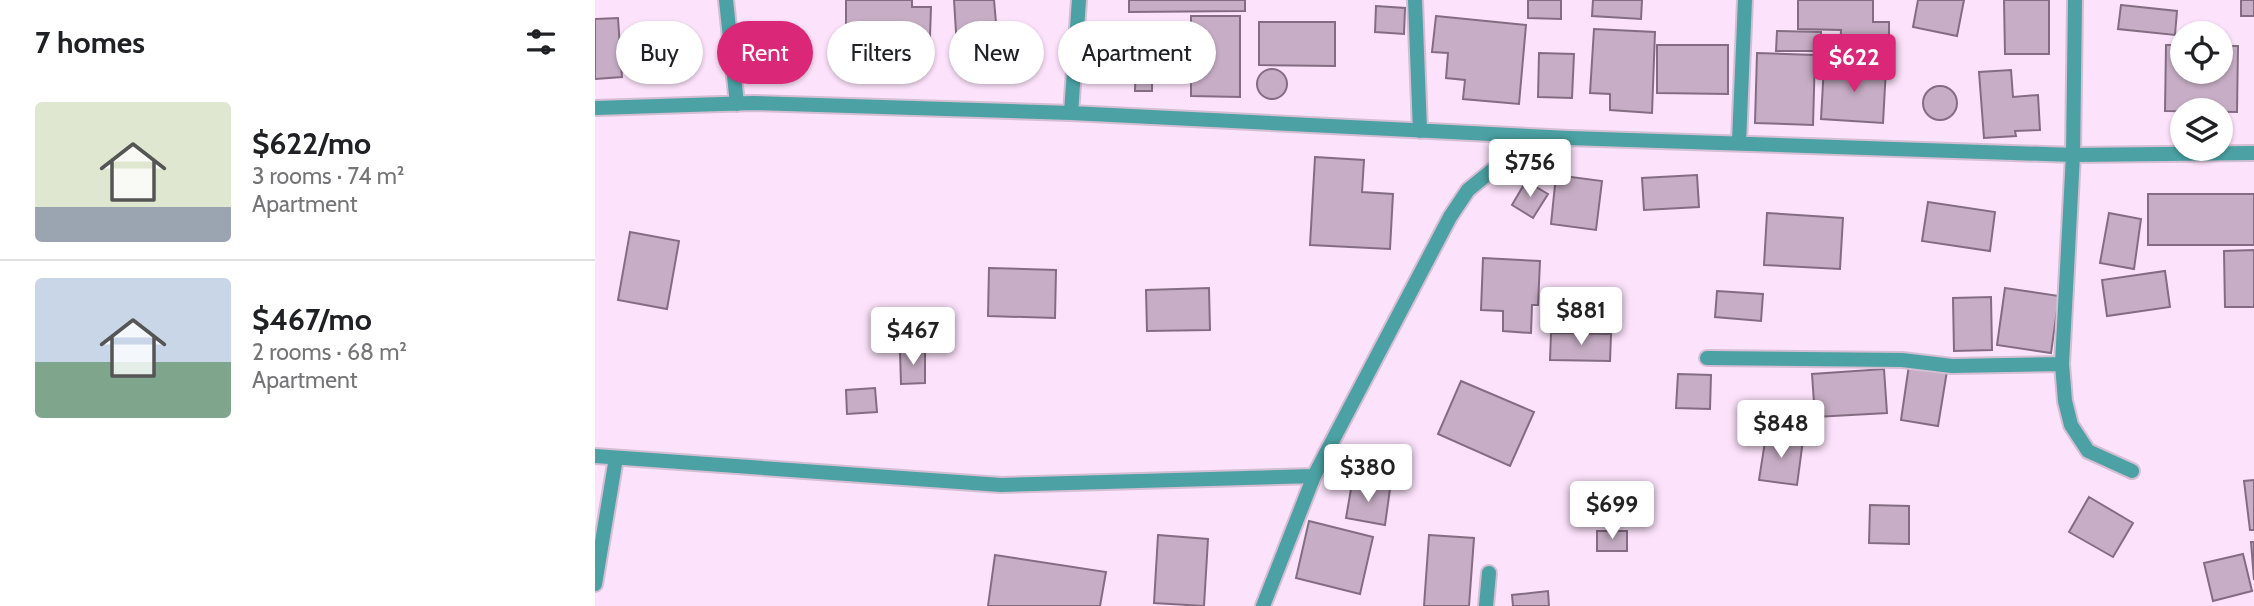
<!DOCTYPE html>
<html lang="en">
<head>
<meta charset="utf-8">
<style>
	:root { --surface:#fff; --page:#f6f6f6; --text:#202124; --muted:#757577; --line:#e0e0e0; --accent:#db2777 }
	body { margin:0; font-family:Cabin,sans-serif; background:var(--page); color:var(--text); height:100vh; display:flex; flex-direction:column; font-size:26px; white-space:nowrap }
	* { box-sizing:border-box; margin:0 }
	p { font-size:23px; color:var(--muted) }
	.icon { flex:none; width:38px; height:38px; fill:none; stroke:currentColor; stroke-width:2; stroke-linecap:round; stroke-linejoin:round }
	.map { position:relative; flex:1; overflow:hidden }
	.side { display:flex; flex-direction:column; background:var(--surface); width:595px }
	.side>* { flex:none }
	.guide { position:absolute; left:21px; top:21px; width:665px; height:63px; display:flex; gap:14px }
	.fabs { position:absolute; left:1575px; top:21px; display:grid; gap:14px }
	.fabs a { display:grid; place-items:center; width:63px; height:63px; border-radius:50%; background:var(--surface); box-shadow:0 2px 5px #0004; font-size:35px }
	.price { position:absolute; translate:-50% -60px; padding:0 16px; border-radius:7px; background:#fff; color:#222; font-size:23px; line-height:46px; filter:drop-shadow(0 2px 4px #0008) }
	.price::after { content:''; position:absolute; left:50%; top:42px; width:21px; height:16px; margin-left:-10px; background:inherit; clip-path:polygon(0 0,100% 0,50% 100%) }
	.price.on { background:var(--accent); color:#fff }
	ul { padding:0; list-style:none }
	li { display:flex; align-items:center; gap:21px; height:175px; padding:0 35px }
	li+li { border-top:2px solid var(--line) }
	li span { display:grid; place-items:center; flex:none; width:196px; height:140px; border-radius:7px; color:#555 }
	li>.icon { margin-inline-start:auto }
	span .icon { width:84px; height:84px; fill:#fffc; stroke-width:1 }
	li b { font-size:30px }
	h2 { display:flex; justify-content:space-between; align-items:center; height:84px; padding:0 35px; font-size:30px }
	.tag { padding:0 24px; border-radius:32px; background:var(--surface); box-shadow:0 2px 5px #0004; font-size:24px; line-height:63px }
	.tag.on { background:var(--accent); color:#fff }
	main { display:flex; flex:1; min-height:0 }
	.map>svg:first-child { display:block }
	.building { fill:#c7aec6; stroke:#846d83; stroke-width:2 }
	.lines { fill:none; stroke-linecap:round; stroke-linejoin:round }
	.lane-casing { stroke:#d5bed4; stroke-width:18 }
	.street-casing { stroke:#d5bed4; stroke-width:18 }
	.lane { stroke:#4ba1a3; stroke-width:14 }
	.street { stroke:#4ba1a3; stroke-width:14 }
</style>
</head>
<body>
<main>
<section class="side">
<h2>7 homes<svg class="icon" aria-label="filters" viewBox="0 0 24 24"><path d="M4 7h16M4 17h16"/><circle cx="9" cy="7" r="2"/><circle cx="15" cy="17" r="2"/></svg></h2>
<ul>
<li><span style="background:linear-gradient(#dfe7d0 75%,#9aa5b1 0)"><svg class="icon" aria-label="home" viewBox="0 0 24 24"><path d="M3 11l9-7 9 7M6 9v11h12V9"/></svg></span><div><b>$622/mo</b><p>3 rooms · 74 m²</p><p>Apartment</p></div></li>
<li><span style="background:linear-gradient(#c9d6e8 60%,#7fa58c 0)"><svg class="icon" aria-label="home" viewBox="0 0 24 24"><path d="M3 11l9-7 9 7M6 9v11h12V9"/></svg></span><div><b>$467/mo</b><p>2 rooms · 68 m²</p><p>Apartment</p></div></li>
</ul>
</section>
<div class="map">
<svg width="1659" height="606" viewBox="0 0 1659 606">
	<rect width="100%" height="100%" fill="#fce2fb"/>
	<path class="building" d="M251,0H317V7H336L335,37H317V62L263,61V24L251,25Z
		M359,0H399L403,46L362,48Z
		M534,0H650V11L534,12Z
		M933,0H966V19L933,18Z
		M998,0H1047L1046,19L997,16Z
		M1203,0H1278V22H1294V54H1245L1246,30L1203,29Z
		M1323,0H1369L1362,36L1318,27Z
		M1409,0H1454V54H1410Z
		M1646,0H1659V16H1646Z
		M1526,5L1582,11L1580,35L1523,29Z
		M781,6L810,8L809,34L780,32Z
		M596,16H645V97L596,96Z
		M841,16L931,25L924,104L868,99L870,80L851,78L853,53L837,52Z
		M23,18L27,77L0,79V19Z
		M664,22H740V66L664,65Z
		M999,29L1060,32L1057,113L1015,110V94L995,93Z
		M1182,31L1226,32V51H1181Z
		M1062,45H1133V94L1062,93Z
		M1571,45H1587V72H1626V46H1643L1642,112L1570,111Z
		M944,53L979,54L977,98L943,97Z
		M1162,53L1220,55L1218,125L1160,123Z
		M541,60L557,61V91H540Z
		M1229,65L1291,68L1288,123L1226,119Z
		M662 84a15 15 0 1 1 30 0a15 15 0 1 1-30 0Z
		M1416,70L1418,97L1443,95L1445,130L1420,131L1421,136L1389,138L1384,72Z
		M1328 103a17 17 0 1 1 34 0a17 17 0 1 1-34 0Z
		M720,157L769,160L767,192L798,194L795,249L715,245Z
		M961,175L1007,181L1001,230L956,224Z
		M1102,175L1104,207L1049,210L1047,178Z
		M931,181L953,194L938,218L917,205Z
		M1553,194H1659V245H1553Z
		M1333,202L1400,212L1395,251L1327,241Z
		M1172,213L1248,218L1245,269L1169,265Z
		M1514,213L1546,219L1539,269L1505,263Z
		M35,232L84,241L72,309L23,300Z
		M1659,250V307H1630L1629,251Z
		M888,258L945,261L943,305H937L936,333L908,331V311L886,310Z
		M394,268L461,270L460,318L393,316Z
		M1570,271L1575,307L1512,316L1507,280Z
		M614,288L615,330L552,331L551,290Z
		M1410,288L1464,296L1456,353L1402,345Z
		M1122,291L1168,294L1166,321L1120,317Z
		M1396,297L1397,350L1359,351L1358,298Z
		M956,333L1016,334L1015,361L955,360Z
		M305,351H330V383L306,384Z
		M1314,365L1352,371L1343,426L1306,420Z
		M1289,369L1292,413L1220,417L1217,374Z
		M1083,374L1116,375L1115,409L1081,408Z
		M866,381L939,412L915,466L843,434Z
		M280,388L282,412L252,414L251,390Z
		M1171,435L1208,440L1202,485L1164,480Z
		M1659,480V530H1655L1649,481Z
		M757,483L795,489L790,525L751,518Z
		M1494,497L1538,523L1518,557L1474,532Z
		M1275,505L1314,506V544L1274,543Z
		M714,521L778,537L765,594L701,578Z
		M1002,531H1032V551H1002Z
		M563,535L613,539L609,606L559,603Z
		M834,535L879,538L874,606H829Z
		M1656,542H1659V580Z
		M1648,554L1657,591L1618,601L1609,563Z
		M400,555L511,572L505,606H393Z
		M953,591L954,606H918L917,595Z"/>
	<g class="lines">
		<g class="lane-casing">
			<path id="lane" d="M0,584L21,458
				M891,606L894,573"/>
		</g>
		<g class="street-casing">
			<path id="street" d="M131,0L142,104
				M820,0L825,131
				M1480,0L1478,155L1467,364L1470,401L1476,425L1493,451L1537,471
				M0,108L158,103L476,113L974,138L1478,155L1659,153
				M476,113L484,0
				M1144,142L1150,0
				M1112,358L1307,360L1357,366L1467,364
				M0,456L406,485L719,476
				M668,606L719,476L855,217L873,190L900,168L970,139"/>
		</g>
		<use href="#lane" class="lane"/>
		<use href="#street" class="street"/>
	</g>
</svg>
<div class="fabs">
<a><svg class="icon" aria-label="locate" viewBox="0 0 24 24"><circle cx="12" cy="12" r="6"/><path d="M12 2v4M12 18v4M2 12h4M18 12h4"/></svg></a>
<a><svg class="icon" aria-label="layers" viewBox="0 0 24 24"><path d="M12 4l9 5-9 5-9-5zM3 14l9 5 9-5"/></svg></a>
</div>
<b class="price on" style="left:1259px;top:94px">$622</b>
<b class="price" style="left:935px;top:199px">$756</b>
<b class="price" style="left:986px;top:347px">$881</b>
<b class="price" style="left:318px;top:367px">$467</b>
<b class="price" style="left:1186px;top:460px">$848</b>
<b class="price" style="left:773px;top:504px">$380</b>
<b class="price" style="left:1017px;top:541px">$699</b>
<div class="guide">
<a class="tag">Buy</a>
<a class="tag on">Rent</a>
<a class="tag">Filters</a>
<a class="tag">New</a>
<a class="tag">Apartment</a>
</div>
</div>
</main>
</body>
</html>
